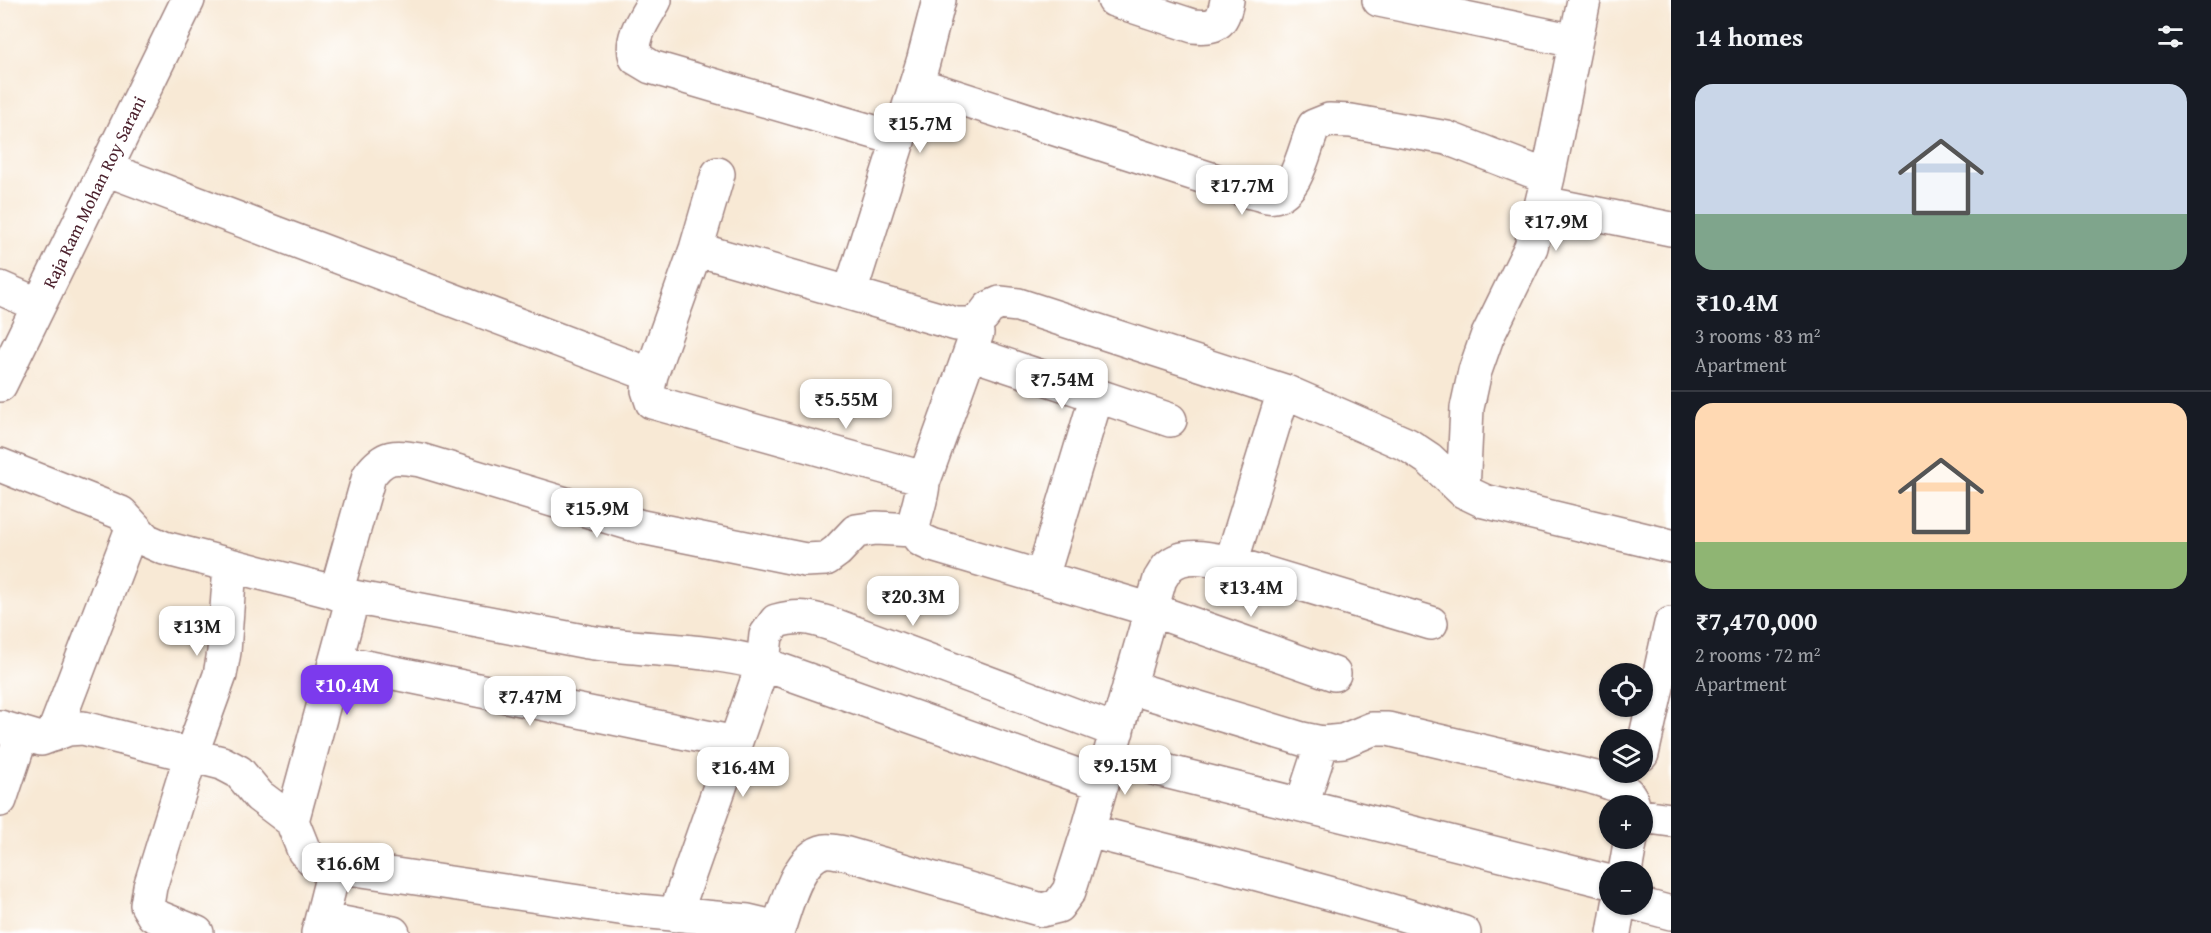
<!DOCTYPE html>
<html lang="en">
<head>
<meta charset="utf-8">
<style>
	:root { --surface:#171b24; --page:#242831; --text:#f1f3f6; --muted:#9ea1a6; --line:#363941; --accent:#7c3aed }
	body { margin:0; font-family:"Gentium Book Plus",serif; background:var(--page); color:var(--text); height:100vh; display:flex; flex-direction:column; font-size:22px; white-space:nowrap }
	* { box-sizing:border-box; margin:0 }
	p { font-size:20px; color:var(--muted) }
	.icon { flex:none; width:33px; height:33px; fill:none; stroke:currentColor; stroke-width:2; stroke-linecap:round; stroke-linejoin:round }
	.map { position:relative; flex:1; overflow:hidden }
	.panel { display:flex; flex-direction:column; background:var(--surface); width:540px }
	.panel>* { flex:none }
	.buttons { position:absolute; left:1599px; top:663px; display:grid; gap:12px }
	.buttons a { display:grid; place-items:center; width:54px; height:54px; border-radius:50%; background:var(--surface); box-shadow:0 2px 4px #0004; font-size:30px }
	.price { position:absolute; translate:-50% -51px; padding:0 14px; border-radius:12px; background:#fff; color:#222; font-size:20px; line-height:39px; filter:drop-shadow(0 2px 3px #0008) }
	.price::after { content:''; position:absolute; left:50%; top:36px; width:18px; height:14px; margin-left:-9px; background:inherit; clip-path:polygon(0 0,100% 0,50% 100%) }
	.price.active { background:var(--accent); color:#fff }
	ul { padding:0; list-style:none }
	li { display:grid; align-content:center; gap:12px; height:318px; padding:0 24px }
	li+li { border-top:2px solid var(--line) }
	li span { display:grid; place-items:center; height:186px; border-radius:18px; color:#555 }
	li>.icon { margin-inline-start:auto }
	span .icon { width:108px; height:108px; fill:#fffc; stroke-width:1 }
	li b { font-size:26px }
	h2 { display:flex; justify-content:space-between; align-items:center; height:72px; padding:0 24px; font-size:26px }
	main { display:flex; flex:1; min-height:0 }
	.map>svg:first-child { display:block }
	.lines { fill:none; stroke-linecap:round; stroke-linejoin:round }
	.minor-casing { stroke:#a18480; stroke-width:36 }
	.minor { stroke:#fff; stroke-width:33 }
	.labels { text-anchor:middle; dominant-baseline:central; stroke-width:4.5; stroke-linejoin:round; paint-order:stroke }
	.street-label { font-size:18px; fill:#4a1f2b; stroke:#fff }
</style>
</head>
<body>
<main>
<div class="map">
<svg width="1671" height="933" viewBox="0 0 1671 933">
	<rect width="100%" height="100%" fill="#fff"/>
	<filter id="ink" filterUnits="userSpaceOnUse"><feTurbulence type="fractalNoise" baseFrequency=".0167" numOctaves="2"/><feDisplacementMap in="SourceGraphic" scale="12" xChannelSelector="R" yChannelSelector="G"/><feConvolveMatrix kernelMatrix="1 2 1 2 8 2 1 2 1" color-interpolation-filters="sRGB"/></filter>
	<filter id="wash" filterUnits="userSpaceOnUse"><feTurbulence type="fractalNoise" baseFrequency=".008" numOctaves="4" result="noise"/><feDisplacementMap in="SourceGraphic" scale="24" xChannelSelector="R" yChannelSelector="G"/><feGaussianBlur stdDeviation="1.35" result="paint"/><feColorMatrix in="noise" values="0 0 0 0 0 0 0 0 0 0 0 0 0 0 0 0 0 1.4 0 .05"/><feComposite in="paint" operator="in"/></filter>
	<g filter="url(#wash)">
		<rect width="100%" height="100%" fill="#f8e9d5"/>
	</g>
	<g filter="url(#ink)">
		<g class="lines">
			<g class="minor-casing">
				<path id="minor" d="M655,0C645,18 629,38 636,58L651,67L898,139
					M1114,0L1193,26C1216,28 1223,24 1227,0
					M1379,0L1575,41
					M916,84L1251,192C1258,193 1268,198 1275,196C1298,191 1305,145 1314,126L1329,120L1351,121L1447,138L1548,177
					M106,169L651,375
					M718,174L696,249L651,375L648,390L652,402L916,476L923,483C922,500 915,514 913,530L921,540L932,545L1152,610L1334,674
					M1543,203L1671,229
					M696,249L956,324H972L983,316L989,308L1000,303L1018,305L1284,391L1408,445L1429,459L1463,491L1484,501L1671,546
					M0,288L39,305
					M850,293L923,62L939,0
					M970,353L1170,420
					M0,385L188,0
					M0,465L121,513L146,540L164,548L353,597L588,642C646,651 706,648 763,664L1102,784
					M923,483L977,333
					M1463,491L1467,408L1475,371L1487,337L1531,247L1548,177L1584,0
					M1231,563L1284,391
					M1042,577L1097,395
					M336,593L369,476C385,454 395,456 420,460L642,527L805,560L826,559L837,551L856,531L876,528L913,530
					M336,661L735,743
					M1129,687L1302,739L1322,743L1343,741L1372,729H1388L1592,777C1607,782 1630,786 1633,806
					M0,727L41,739L68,729L83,728L222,763L239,772L259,796L292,821L304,851L313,860L335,866L640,911L748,921L765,925L773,933
					M53,735L133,526
					M1642,754L1671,624
					M1109,757L1610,882
					M0,800L22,734
					M1302,804L1322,743
					M1642,816L1671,820
					M292,821L353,597
					M1088,831C1214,862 1340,894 1464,933
					M1625,872L1631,838
					M1638,904L1671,913
					M675,915L763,664L766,635L776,621C798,615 809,617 831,624L1117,731
					M322,919L393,933
					M197,933L153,915L147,905L150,887L191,755L220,675L224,652L230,566
					M318,933L335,866
					M777,933C785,910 797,856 825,851C831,850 838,852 844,853L1042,910L1058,906L1069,891L1088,831L1160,579C1163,575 1165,570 1168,567C1184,551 1212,559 1231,563L1431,623
					M1614,933L1619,904"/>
			</g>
			<use href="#minor" class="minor"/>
		</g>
	</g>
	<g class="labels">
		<g class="street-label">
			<text transform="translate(94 192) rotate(-64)">Raja Ram Mohan Roy Sarani</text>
		</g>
	</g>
</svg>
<div class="buttons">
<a><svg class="icon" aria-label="locate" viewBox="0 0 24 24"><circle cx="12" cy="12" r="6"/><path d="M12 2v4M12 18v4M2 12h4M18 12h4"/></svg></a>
<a><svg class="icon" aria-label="layers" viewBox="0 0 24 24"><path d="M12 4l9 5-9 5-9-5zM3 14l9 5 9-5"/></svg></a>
<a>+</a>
<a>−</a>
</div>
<b class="price" style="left:920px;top:154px">₹15.7M</b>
<b class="price" style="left:1242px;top:216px">₹17.7M</b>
<b class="price" style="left:1556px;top:252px">₹17.9M</b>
<b class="price" style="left:1062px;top:410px">₹7.54M</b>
<b class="price" style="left:846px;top:430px">₹5.55M</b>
<b class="price" style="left:597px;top:539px">₹15.9M</b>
<b class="price" style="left:1251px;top:618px">₹13.4M</b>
<b class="price" style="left:913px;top:627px">₹20.3M</b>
<b class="price" style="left:197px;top:657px">₹13M</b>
<b class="price active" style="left:347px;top:716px">₹10.4M</b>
<b class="price" style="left:530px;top:727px">₹7.47M</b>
<b class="price" style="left:1125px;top:796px">₹9.15M</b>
<b class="price" style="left:743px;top:798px">₹16.4M</b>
<b class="price" style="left:348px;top:894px">₹16.6M</b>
</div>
<section class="panel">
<h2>14 homes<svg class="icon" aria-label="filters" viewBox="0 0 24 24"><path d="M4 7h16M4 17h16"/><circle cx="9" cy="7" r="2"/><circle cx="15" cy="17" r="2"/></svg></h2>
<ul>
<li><span style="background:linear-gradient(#c9d6e8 70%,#7fa58c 0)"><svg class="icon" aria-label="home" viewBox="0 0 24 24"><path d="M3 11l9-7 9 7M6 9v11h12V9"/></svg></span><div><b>₹10.4M</b><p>3 rooms · 83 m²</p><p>Apartment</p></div></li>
<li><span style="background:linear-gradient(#ffd9b3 75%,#8fb573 0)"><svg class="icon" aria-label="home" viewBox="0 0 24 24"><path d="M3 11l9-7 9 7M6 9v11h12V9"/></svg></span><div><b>₹7,470,000</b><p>2 rooms · 72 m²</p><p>Apartment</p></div></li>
</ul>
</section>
</main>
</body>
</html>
